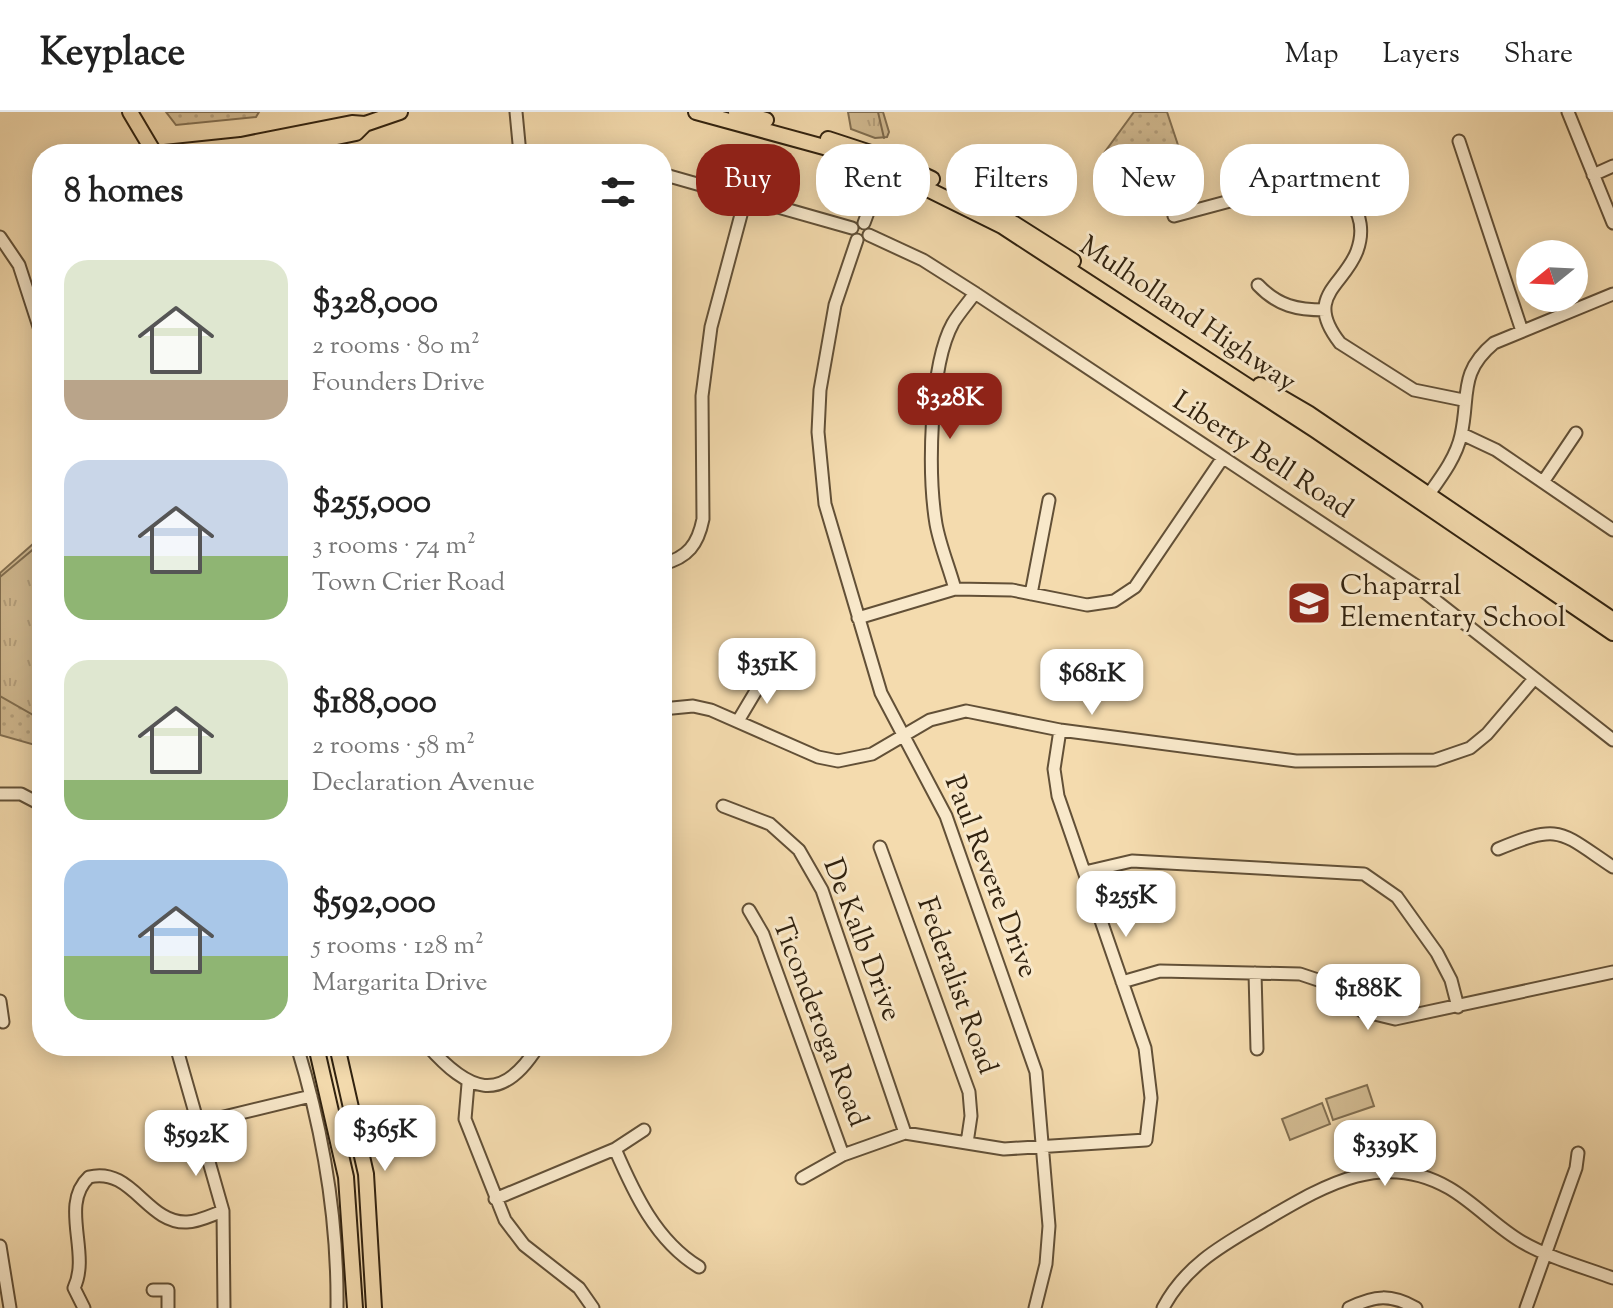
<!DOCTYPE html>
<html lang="en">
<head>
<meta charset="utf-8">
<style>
	:root { --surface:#fff; --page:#f6f6f6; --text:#222; --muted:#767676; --line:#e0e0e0; --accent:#8f2418 }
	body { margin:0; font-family:"Sorts Mill Goudy",serif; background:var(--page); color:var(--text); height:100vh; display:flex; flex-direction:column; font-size:30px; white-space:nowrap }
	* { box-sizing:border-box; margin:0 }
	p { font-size:26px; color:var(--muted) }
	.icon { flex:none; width:44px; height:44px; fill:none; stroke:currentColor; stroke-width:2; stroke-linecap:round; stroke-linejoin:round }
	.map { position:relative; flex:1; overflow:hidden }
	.panel { position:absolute; left:32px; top:32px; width:640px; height:912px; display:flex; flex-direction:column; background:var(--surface); border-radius:32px; box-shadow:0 4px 20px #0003 }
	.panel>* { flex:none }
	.banner { position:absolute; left:696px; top:32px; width:760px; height:72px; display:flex; gap:16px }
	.needle { width:52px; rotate:252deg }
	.tools { position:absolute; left:1516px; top:128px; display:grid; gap:16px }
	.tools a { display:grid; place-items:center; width:72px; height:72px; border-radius:50%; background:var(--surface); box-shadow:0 4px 20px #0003; font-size:40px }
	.price { position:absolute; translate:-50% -68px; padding:0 18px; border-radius:16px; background:#fff; color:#222; font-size:26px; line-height:52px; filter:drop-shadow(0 2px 4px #0008) }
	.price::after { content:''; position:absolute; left:50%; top:48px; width:24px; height:18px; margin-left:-12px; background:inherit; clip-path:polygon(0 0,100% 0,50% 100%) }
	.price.active { background:var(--accent); color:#fff }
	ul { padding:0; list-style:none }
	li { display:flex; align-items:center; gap:24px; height:200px; padding:0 32px }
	li span { display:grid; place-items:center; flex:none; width:224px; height:160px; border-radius:24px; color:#555 }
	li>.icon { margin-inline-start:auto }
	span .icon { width:96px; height:96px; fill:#fffc; stroke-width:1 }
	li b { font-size:34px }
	h2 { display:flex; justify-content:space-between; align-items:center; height:96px; padding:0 32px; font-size:34px }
	.tag { padding:0 28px; border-radius:32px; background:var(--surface); box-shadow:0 4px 20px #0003; font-size:28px; line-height:72px }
	.tag.active { background:var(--accent); color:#fff }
	header { display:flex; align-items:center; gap:48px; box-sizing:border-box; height:112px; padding:0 40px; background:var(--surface); border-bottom:2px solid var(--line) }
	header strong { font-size:38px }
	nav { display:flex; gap:44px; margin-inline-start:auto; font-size:28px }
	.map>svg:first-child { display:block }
	.grass { fill:url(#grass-dots); stroke:#826f51; stroke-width:2 }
	.park { fill:url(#park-tufts); stroke:#826f51; stroke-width:2 }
	.garden { fill:#d3bc93; stroke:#826f51; stroke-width:2 }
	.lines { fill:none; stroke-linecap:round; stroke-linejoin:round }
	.stream { stroke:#7e6b4e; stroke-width:2 }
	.minor-casing { stroke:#625037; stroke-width:15 }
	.major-casing { stroke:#31220f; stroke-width:18 }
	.minor { stroke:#f8e8ca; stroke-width:11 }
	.major { stroke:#f4dbae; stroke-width:14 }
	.labels { text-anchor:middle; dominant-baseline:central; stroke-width:6; stroke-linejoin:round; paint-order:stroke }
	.street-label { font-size:28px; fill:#31220f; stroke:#f8e8ca }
	.poi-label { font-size:28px; fill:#31220f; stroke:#f8e8ca; text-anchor:start }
</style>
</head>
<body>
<header>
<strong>Keyplace</strong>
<nav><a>Map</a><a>Layers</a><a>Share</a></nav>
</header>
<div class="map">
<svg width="1613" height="1196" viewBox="0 0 1613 1196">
	<defs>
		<pattern id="grass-dots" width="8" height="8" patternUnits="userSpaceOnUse" patternTransform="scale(2)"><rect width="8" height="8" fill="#d3bc93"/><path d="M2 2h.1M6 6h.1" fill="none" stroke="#b6a17e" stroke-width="1.8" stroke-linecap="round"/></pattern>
		<pattern id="park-tufts" width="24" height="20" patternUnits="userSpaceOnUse" patternTransform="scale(2)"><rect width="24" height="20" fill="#d3bc93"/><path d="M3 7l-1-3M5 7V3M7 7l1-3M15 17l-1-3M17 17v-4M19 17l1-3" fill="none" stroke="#b6a17e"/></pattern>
	</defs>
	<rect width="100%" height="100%" fill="#f4dbae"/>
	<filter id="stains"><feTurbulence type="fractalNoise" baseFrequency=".0025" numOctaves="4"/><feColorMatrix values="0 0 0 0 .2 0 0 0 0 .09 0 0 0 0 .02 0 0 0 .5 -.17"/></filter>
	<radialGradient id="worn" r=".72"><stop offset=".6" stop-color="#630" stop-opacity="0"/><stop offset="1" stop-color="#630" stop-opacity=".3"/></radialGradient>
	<path class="grass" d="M166,0H259L256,5L176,13Z
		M1134,0H1167L1183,48L1107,73L1104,41Z
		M42,424V635L0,623V461Z"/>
	<path class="park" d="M848,0H883L889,20L887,25L875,26L851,17Z
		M42,430V608L0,584V465Z"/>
	<path class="garden" d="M1367,973L1374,994L1333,1008L1326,987Z
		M1322,991L1330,1012L1290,1028L1282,1007Z"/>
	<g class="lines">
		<path class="stream" d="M878,0L884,26"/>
		<g class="minor-casing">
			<path id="minor" d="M516,0L520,42
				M1568,0L1613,111
				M1459,29L1522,219
				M520,42H565
				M662,62L852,116
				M1593,63L1613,54
				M1174,104L1305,69C1343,70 1371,100 1357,139C1344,174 1303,184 1340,231L1414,278L1463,288
				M864,111L886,52
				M869,123L923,148L975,181L1421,477L1613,628
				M0,125L19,153L42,224
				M857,128L835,193L820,278L818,320L825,392L881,581L946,704L1036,960L1049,1114L1046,1152L1035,1196
				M1258,173C1278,194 1297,198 1325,198
				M1462,322L1496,338L1613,418
				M1543,370L1576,321
				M1424,389C1438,369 1456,347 1461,323C1470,284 1458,261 1494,231L1613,182
				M662,452C688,446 698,432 703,407L702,284L711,215L746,84
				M955,477C949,455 940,434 936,412C928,363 929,254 953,211C959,201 968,191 975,181
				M1031,482L1049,388
				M858,506L955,477L1012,478L1087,493L1114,489L1135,475L1222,347
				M662,597L693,594L711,598L818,645L838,649L872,642L930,608L966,599L1060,618L1296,649L1435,648L1470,636L1487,622L1533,568
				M738,609L766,562
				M0,682H21L42,693
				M723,694L770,712L799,738L822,778L905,1021
				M880,735L969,980L971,1004L967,1031
				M1498,737C1561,711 1559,719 1613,755
				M1085,760L1132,749L1364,762L1397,785L1437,841L1451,868L1458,895
				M749,798L763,822L843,1043
				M1255,861L1257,937
				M1122,870L1160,859L1300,862L1330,872L1362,899L1395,907L1613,860
				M0,889L3,910
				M176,934L223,1099L224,1196
				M297,934C323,1019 338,1107 337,1196
				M428,934C468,979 501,994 538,934
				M468,972L465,1007L505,1108L524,1133L579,1176L593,1196
				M199,1011L311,984
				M615,1037C634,1081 656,1129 699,1155
				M802,1066L843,1043L905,1021L1004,1037L1146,1028L1151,986L1145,936L1058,684L1054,657L1060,618
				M495,1087L615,1037L644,1018
				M0,1134L10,1196
				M153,1178H168V1196
				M84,1196L74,1176C91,1141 59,1093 89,1065C132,1054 147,1112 187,1110C198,1110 212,1103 223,1099
				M1163,1196C1187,1151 1225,1132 1267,1107C1325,1073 1383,1038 1449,1076C1475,1091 1496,1115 1522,1130C1550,1146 1583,1155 1613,1166
				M1349,1196C1375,1183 1391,1182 1416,1196
				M1526,1196L1576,1056L1578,1041"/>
		</g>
		<g class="major-casing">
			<path id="major" d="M130,0L155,42
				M696,0L824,35L897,62L1002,114L1315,318L1613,521
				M736,0L766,8
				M828,27L889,47L932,67
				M245,34L264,37L332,26L356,21L365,12L400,0
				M155,42L241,33L352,11L365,12
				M983,92L1073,149
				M1260,273L1308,301L1613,508
				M316,934L346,1065L355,1196
				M337,934L366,1062L374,1196"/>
		</g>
		<use href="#minor" class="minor"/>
		<use href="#major" class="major"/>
	</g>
	<defs>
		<g id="school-square" transform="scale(2.3)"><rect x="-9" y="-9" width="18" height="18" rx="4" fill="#8f2418" stroke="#f8e8ca"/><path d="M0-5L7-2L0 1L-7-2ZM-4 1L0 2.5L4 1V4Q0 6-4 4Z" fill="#fff"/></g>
	</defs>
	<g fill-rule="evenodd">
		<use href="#school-square" x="1309" y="491"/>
	</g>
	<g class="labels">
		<g class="street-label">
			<text transform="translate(1187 203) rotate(34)">Mulholland Highway</text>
			<text transform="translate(1262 344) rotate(33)">Liberty Bell Road</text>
			<text transform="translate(990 765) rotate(69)">Paul Revere Drive</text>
			<text transform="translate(861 828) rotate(69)">De Kalb Drive</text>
			<text transform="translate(956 874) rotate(70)">Federalist Road</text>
			<text transform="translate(819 911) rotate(69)">Ticonderoga Road</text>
		</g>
		<g class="poi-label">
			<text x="1340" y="475">Chaparral<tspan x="1340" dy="32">Elementary School</tspan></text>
		</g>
	</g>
	<rect width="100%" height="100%" filter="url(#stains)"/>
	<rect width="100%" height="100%" fill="url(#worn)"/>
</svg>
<div class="tools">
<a><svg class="needle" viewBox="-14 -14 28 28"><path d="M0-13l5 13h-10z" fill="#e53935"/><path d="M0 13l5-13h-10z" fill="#767676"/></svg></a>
</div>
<b class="price active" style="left:950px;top:329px">$328K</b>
<b class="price" style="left:767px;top:594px">$351K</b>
<b class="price" style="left:1092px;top:605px">$681K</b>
<b class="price" style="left:1126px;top:827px">$255K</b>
<b class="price" style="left:1368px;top:920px">$188K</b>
<b class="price" style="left:385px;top:1061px">$365K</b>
<b class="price" style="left:196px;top:1066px">$592K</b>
<b class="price" style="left:1385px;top:1076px">$339K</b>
<div class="banner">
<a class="tag active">Buy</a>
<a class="tag">Rent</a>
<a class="tag">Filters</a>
<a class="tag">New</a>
<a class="tag">Apartment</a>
</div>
<section class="panel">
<h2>8 homes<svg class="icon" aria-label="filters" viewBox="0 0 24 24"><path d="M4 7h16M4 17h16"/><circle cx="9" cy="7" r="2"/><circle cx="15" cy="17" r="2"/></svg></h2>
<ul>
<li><span style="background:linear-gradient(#dfe7d0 75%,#b9a48a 0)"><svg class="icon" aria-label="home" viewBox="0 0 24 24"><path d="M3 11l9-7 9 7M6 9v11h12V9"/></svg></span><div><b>$328,000</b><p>2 rooms · 80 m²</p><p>Founders Drive</p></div></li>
<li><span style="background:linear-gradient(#c9d6e8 60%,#8fb573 0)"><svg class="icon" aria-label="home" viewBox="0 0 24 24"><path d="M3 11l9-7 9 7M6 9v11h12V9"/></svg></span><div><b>$255,000</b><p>3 rooms · 74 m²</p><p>Town Crier Road</p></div></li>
<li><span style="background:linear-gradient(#dfe7d0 75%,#8fb573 0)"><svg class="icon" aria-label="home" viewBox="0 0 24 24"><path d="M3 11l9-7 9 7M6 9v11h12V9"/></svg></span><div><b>$188,000</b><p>2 rooms · 58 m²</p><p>Declaration Avenue</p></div></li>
<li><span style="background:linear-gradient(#a9c7e8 60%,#8fb573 0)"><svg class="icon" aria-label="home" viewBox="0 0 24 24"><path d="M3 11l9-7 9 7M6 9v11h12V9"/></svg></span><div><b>$592,000</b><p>5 rooms · 128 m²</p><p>Margarita Drive</p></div></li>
</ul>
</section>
</div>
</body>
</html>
